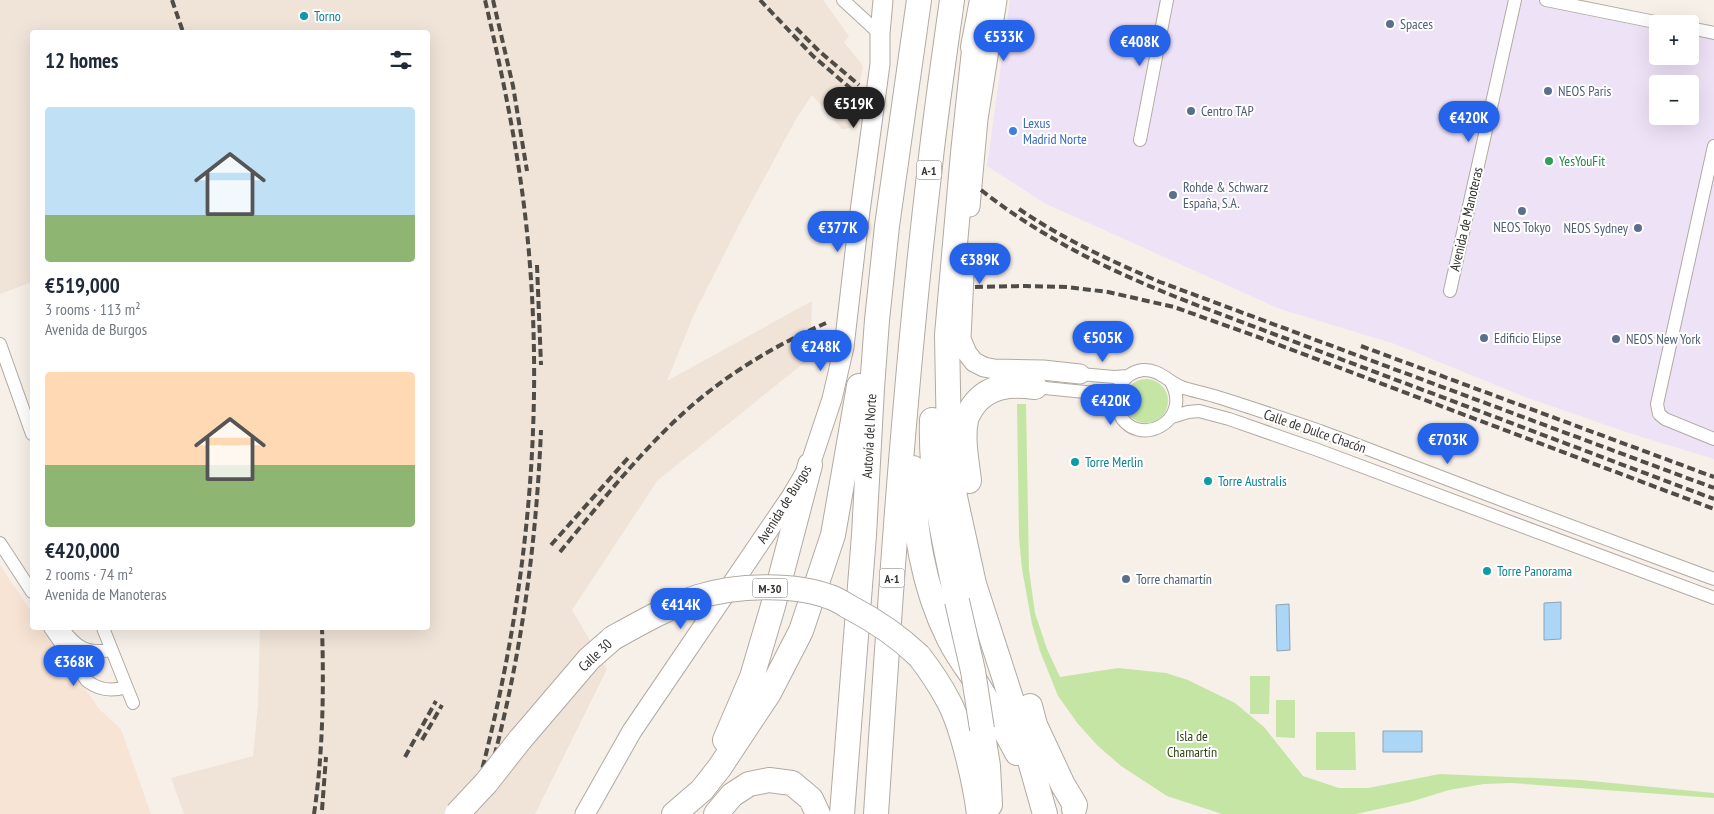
<!DOCTYPE html>
<html lang="en">
<head>
<meta charset="utf-8">
<style>
	:root { --surface:#fff; --page:#f2f2f3; --text:#1f2937; --muted:#747a83; --accent:#2563eb }
	body { margin:0; font-family:"PT Sans Narrow",sans-serif; background:var(--page); color:var(--text); height:100vh; display:flex; flex-direction:column; font-size:19px; white-space:nowrap }
	* { box-sizing:border-box; margin:0 }
	p { font-size:16px; color:var(--muted) }
	.icon { flex:none; width:28px; height:28px; fill:none; stroke:currentColor; stroke-width:2; stroke-linecap:round; stroke-linejoin:round }
	.map { position:relative; flex:1; overflow:hidden }
	.details { position:absolute; left:30px; top:30px; width:400px; height:600px; display:flex; flex-direction:column; background:var(--surface); border-radius:5px; box-shadow:0 5px 20px #0002 }
	.details>* { flex:none }
	.fabs { position:absolute; left:1649px; top:15px; display:grid; gap:10px }
	.fabs a { display:grid; place-items:center; width:50px; height:50px; border-radius:5px; background:var(--surface); box-shadow:0 5px 20px #0002; font-size:25px }
	.price { position:absolute; translate:-50% -42px; padding:0 11px; border-radius:18px; background:var(--accent); color:#fff; font-size:16px; line-height:32px; filter:drop-shadow(0 1px 2px #0008) }
	.price::after { content:''; position:absolute; left:50%; top:30px; width:15px; height:11px; margin-left:-8px; background:inherit; clip-path:polygon(0 0,100% 0,50% 100%) }
	.price.active { background:#222; color:#fff }
	ul { padding:0; list-style:none }
	li { display:grid; align-content:center; gap:10px; height:265px; padding:0 15px }
	li span { display:grid; place-items:center; height:155px; border-radius:5px; color:#555 }
	li>.icon { margin-inline-start:auto }
	span .icon { width:90px; height:90px; fill:#fffc; stroke-width:1 }
	li b { font-size:21px }
	h2 { display:flex; justify-content:space-between; align-items:center; height:60px; padding:0 15px; font-size:21px }
	.map>svg:first-child { display:block }
	.commercial { fill:#eee2f7; fill-rule:evenodd }
	.industrial { fill:#f7e4d4 }
	.built { fill:#f0e3d7 }
	.green { fill:#c5e5a4 }
	.water { fill:#acd6f6; stroke:#88a5ba }
	.lines { fill:none; stroke-linecap:round; stroke-linejoin:round }
	.street-casing { stroke:#b1aaa3; stroke-width:14 }
	.secondary-casing { stroke:#b1aaa3; stroke-width:21 }
	.highway-casing { stroke:#b1aaa3; stroke-width:26 }
	.street { stroke:#fff; stroke-width:12 }
	.secondary { stroke:#fff; stroke-width:19 }
	.highway { stroke:#fff; stroke-width:24 }
	.rail { stroke:#4f4c48; stroke-width:4; stroke-dasharray:8 4; stroke-linecap:butt }
	.highway-bridge-casing { stroke:#b1aaa3; stroke-width:26; stroke-linecap:butt }
	.highway-bridge { stroke:#fff; stroke-width:24 }
	.culture-dot { fill:#0f9aa8; stroke:#fff; stroke-width:2 }
	.service-dot { fill:#5c6f8a; stroke:#fff; stroke-width:2 }
	.shop-dot { fill:#3f7fe0; stroke:#fff; stroke-width:2 }
	.leisure-dot { fill:#2e9e5b; stroke:#fff; stroke-width:2 }
	.labels { text-anchor:middle; dominant-baseline:central; stroke-width:4; stroke-linejoin:round; paint-order:stroke }
	.shield { fill:#fff; stroke:#72706d; stroke-width:1 }
	.shield-label { font-size:12px; font-weight:bold; fill:#35322f }
	.culture-label { font-size:14px; fill:#0d838f; stroke:#fff; text-anchor:start }
	.service-label { font-size:14px; fill:#4e5e75; stroke:#fff; text-anchor:start }
	.shop-label { font-size:14px; fill:#366cbe; stroke:#fff; text-anchor:start }
	.leisure-label { font-size:14px; fill:#27864d; stroke:#fff; text-anchor:start }
	.street-label { font-size:14px; fill:#35322f; stroke:#fff }
	.park-label { font-size:14px; fill:#2e4511; stroke:#fff }
</style>
</head>
<body>
<div class="map">
<svg width="1714" height="814" viewBox="0 0 1714 814">
	<rect width="100%" height="100%" fill="#f7f0e8"/>
	<path class="commercial" d="M1010,0H1546L1658,24V56H1690V28L1714,33V459L1632,434L1525,397L1395,344L1280,309L1044,203L987,166ZM1658,84H1690V116H1658Z"/>
	<path class="industrial" d="M0,565L32,613V628H43L100,710L121,729L151,814H0Z"/>
	<path class="built" d="M0,0H823L849,36L844,42L863,66L851,128L842,129L812,95L796,119L740,223L694,314L667,381L812,301L810,358L657,481L572,610L607,669L535,814H184L171,778L253,756L258,705L260,628H428V32H32V282L0,294Z"/>
	<path class="green" d="M1124 401a22 22 0 1 1 44 0a22 22 0 1 1-44 0Z
		M1017,404H1026L1029,570L1035,613L1047,649L1060,677L1118,668L1166,673L1188,680L1235,703L1264,727L1303,776L1339,788H1368L1440,774L1581,780L1714,793V798L1511,783L1484,784L1449,790L1410,802L1356,814H1222L1167,796L1121,766L1098,746L1078,724L1058,696L1040,651L1032,624L1022,569L1019,538Z
		M1250,676H1270L1269,714H1250Z
		M1276,700H1295V738L1276,737Z
		M1316,732H1355L1356,770H1316Z"/>
	<path class="water" d="M1561,602V639L1544,640V603Z
		M1289,604L1290,650L1277,651L1276,605Z
		M1383,731H1422V752H1383Z"/>
	<g class="lines">
		<g class="street-casing">
			<path id="street" d="M843,0L880,34
				M1546,0L1665,24
				M1690,28L1714,33
				M1140,140L1167,0
				M1714,146L1657,404L1659,414L1665,419L1714,439
				M1450,291L1515,0
				M0,344L32,434
				M1080,374L1114,377L1128,376
				M1171,382C1194,422 1136,450 1119,413C1110,395 1123,372 1143,370C1160,369 1169,383 1184,388C1194,391 1204,393 1214,396C1250,407 1285,419 1320,431C1366,448 1412,466 1457,483C1543,516 1628,547 1714,579
				M1035,387L1095,393L1106,397L1117,407
				M1172,417L1188,412L1199,411L1229,419L1315,449L1714,598
				M0,543L32,592
				M50,628L87,681C99,690 111,692 126,687
				M62,628C77,648 86,654 112,650
				M103,628L133,703"/>
		</g>
		<g class="secondary-casing">
			<path id="secondary" d="M970,207L978,119L997,0
				M964,274L961,339L967,353L974,362L984,367L994,369L1043,370L1080,374
				M585,814L632,731L791,497L810,465L832,399L844,347L858,226L880,64V34L883,0"/>
		</g>
		<g class="highway-casing">
			<path id="highway" d="M976,32L963,153L947,335L949,443L955,497L974,584L1021,729L1045,814
				M973,47L982,0
				M932,420C930,481 944,541 957,601
				M913,468C914,528 922,585 949,639C955,651 963,663 971,674C987,700 1003,726 1017,753
				M969,481C967,462 962,439 966,420C967,415 970,411 973,406C988,385 1011,384 1035,387
				M919,656C930,670 940,685 949,702C963,729 975,783 979,814
				M1030,706L1035,725L1063,785L1075,805L1074,809
				M982,729L988,766L990,805
				M725,740L752,677L773,606L810,465
				M519,741L589,659L613,638
				M674,814L702,790L720,767L769,693L801,631L833,535L859,386
				M716,814L732,795L749,784L769,780L792,783L811,799L818,814
				M842,814L864,535L872,388L877,320L887,226L919,0
				M876,814C890,601 904,387 929,175C935,117 944,58 952,0"/>
		</g>
		<use href="#street" class="street"/>
		<use href="#secondary" class="secondary"/>
		<use href="#highway" class="highway"/>
		<path class="rail" d="M172,0L183,32
			M493,0L513,86L527,171
			M760,0L813,56L857,94
			M796,28L819,51L859,85
			M981,190C1047,242 1121,276 1199,306L1714,499
			M1019,209C1063,239 1111,261 1160,282L1714,488
			M537,265L541,365
			M975,287L1025,286L1067,287L1108,292L1174,307L1258,337L1714,509
			M1361,346L1714,477
			M551,545L629,457
			M560,552C598,506 635,458 679,417C722,377 773,346 826,323
			M422,740L442,705
			M405,757L436,701
			M485,790C519,673 536,552 541,430
			M322,810L326,757
			M314,814C323,754 324,688 322,628
			M470,814C524,624 547,429 527,232C519,154 503,77 485,0"/>
		<g class="highway-bridge-casing">
			<path id="highway-bridge" d="M957,601L973,671L982,729
				M613,638C640,623 668,607 698,597C735,585 794,583 830,597C837,599 844,604 851,608C876,621 898,636 919,656
				M457,814L486,783L519,741"/>
		</g>
		<use href="#highway-bridge" class="highway-bridge"/>
	</g>
	<g class="culture-dot">
		<circle cx="304" cy="16" r="5"/>
		<circle cx="1075" cy="462" r="5"/>
		<circle cx="1208" cy="481" r="5"/>
		<circle cx="1487" cy="571" r="5"/>
	</g>
	<g class="service-dot">
		<circle cx="1390" cy="24" r="5"/>
		<circle cx="1548" cy="91" r="5"/>
		<circle cx="1191" cy="111" r="5"/>
		<circle cx="1173" cy="195" r="5"/>
		<circle cx="1522" cy="211" r="5"/>
		<circle cx="1638" cy="228" r="5"/>
		<circle cx="1484" cy="338" r="5"/>
		<circle cx="1616" cy="339" r="5"/>
		<circle cx="1126" cy="579" r="5"/>
	</g>
	<circle class="shop-dot" cx="1013" cy="131" r="5"/>
	<circle class="leisure-dot" cx="1549" cy="161" r="5"/>
	<g class="labels">
		<g class="shield">
			<rect x="916.5" y="160.5" width="25" height="19" rx="4"/>
			<rect x="879.5" y="568.5" width="25" height="19" rx="4"/>
			<rect x="752.5" y="578.5" width="35" height="19" rx="4"/>
		</g>
		<g class="shield-label">
			<text x="929" y="170">A-1</text>
			<text x="892" y="578">A-1</text>
			<text x="770" y="588">M-30</text>
		</g>
		<g class="culture-label">
			<text x="314" y="16">Torno</text>
			<text x="1085" y="462">Torre Merlin</text>
			<text x="1218" y="481">Torre Australis</text>
			<text x="1497" y="571">Torre Panorama</text>
		</g>
		<g class="service-label">
			<text x="1400" y="24">Spaces</text>
			<text x="1558" y="91">NEOS Paris</text>
			<text x="1201" y="111">Centro TAP</text>
			<text x="1183" y="187">Rohde &amp; Schwarz<tspan x="1183" dy="16">España, S.A.</tspan></text>
			<text x="1522" y="227" text-anchor="middle">NEOS Tokyo</text>
			<text x="1628" y="228" text-anchor="end">NEOS Sydney</text>
			<text x="1494" y="338">Edificio Elipse</text>
			<text x="1626" y="339">NEOS New York</text>
			<text x="1136" y="579">Torre chamartín</text>
		</g>
		<g class="shop-label">
			<text x="1023" y="123">Lexus<tspan x="1023" dy="16">Madrid Norte</tspan></text>
		</g>
		<g class="leisure-label">
			<text x="1559" y="161">YesYouFit</text>
		</g>
		<g class="street-label">
			<text transform="translate(1466 219) rotate(-77)">Avenida de Manoteras</text>
			<text transform="translate(1315 431) rotate(19)">Calle de Dulce Chacón</text>
			<text transform="translate(869 436) rotate(-87)">Autovía del Norte</text>
			<text transform="translate(784 504) rotate(-58)">Avenida de Burgos</text>
			<text transform="translate(595 655) rotate(-43)">Calle 30</text>
		</g>
		<g class="park-label">
			<text x="1192" y="736">Isla de<tspan x="1192" dy="16">Chamartín</tspan></text>
		</g>
	</g>
</svg>
<div class="fabs">
<a>+</a>
<a>−</a>
</div>
<b class="price" style="left:1004px;top:62px">€533K</b>
<b class="price" style="left:1140px;top:67px">€408K</b>
<b class="price active" style="left:854px;top:129px">€519K</b>
<b class="price" style="left:1469px;top:143px">€420K</b>
<b class="price" style="left:838px;top:253px">€377K</b>
<b class="price" style="left:980px;top:285px">€389K</b>
<b class="price" style="left:1103px;top:363px">€505K</b>
<b class="price" style="left:821px;top:372px">€248K</b>
<b class="price" style="left:1111px;top:426px">€420K</b>
<b class="price" style="left:1448px;top:465px">€703K</b>
<b class="price" style="left:681px;top:630px">€414K</b>
<b class="price" style="left:74px;top:687px">€368K</b>
<section class="details">
<h2>12 homes<svg class="icon" aria-label="filters" viewBox="0 0 24 24"><path d="M4 7h16M4 17h16"/><circle cx="9" cy="7" r="2"/><circle cx="15" cy="17" r="2"/></svg></h2>
<ul>
<li><span style="background:linear-gradient(#bfe0f5 70%,#8fb573 0)"><svg class="icon" aria-label="home" viewBox="0 0 24 24"><path d="M3 11l9-7 9 7M6 9v11h12V9"/></svg></span><div><b>€519,000</b><p>3 rooms · 113 m²</p><p>Avenida de Burgos</p></div></li>
<li><span style="background:linear-gradient(#ffd9b3 60%,#8fb573 0)"><svg class="icon" aria-label="home" viewBox="0 0 24 24"><path d="M3 11l9-7 9 7M6 9v11h12V9"/></svg></span><div><b>€420,000</b><p>2 rooms · 74 m²</p><p>Avenida de Manoteras</p></div></li>
</ul>
</section>
</div>
</body>
</html>
